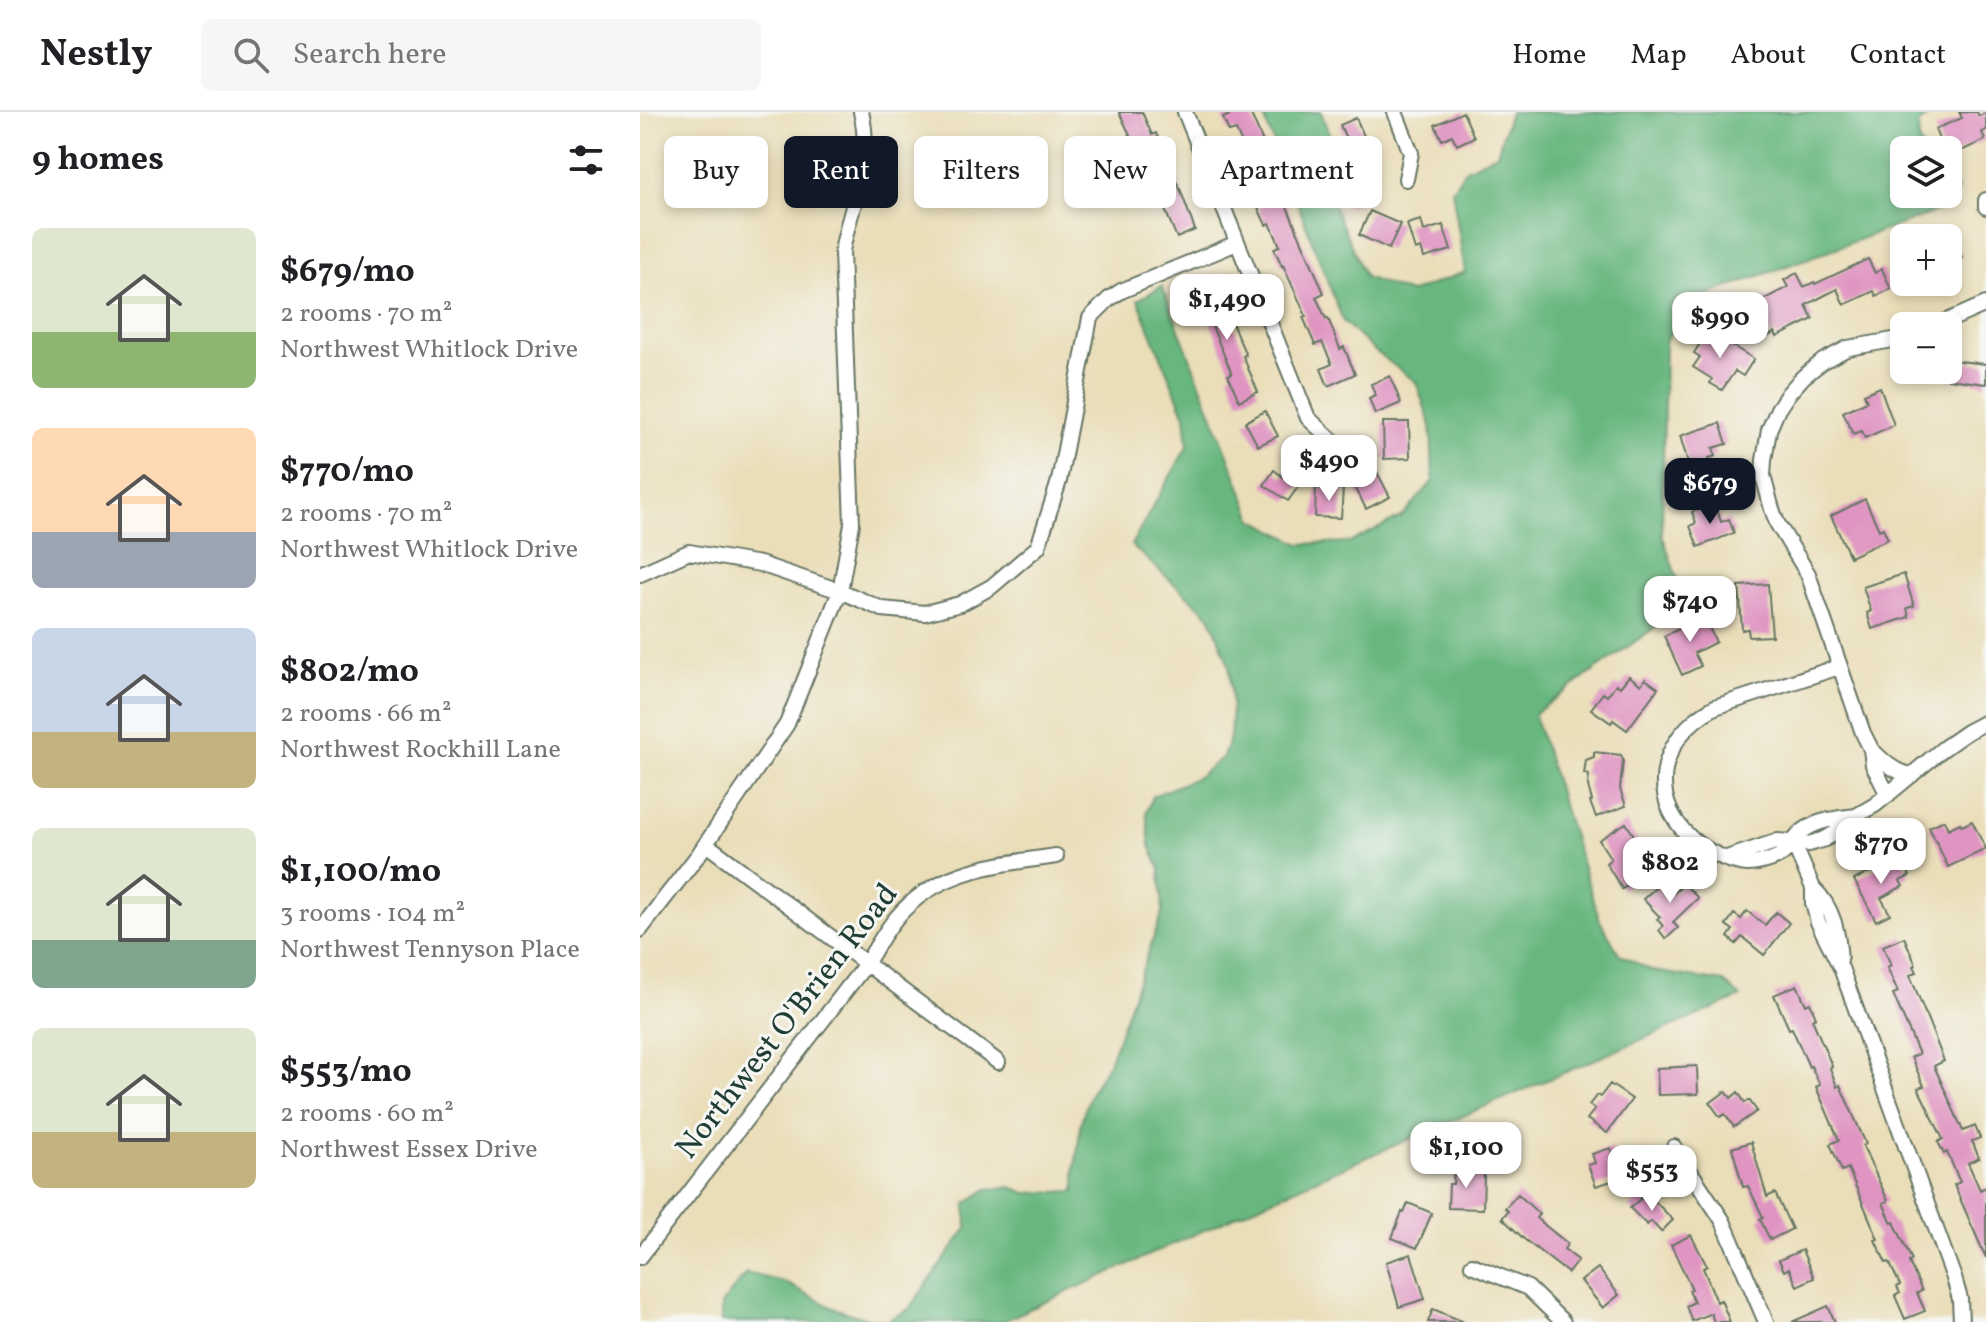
<!DOCTYPE html>
<html lang="en">
<head>
<meta charset="utf-8">
<style>
	:root { --surface:#fff; --page:#f6f6f6; --text:#202124; --muted:#757577; --line:#e0e0e0; --accent:#111827 }
	body { margin:0; font-family:Vollkorn,serif; background:var(--page); color:var(--text); height:100vh; display:flex; flex-direction:column; font-size:30px; white-space:nowrap }
	* { box-sizing:border-box; margin:0 }
	p { font-size:26px; color:var(--muted) }
	.icon { flex:none; width:44px; height:44px; fill:none; stroke:currentColor; stroke-width:2; stroke-linecap:round; stroke-linejoin:round }
	.map { position:relative; flex:1; overflow:hidden }
	.details { display:flex; flex-direction:column; background:var(--surface); width:640px }
	.details>* { flex:none }
	.banner { position:absolute; left:24px; top:24px; width:760px; height:72px; display:flex; gap:16px }
	.fabs { position:absolute; left:1250px; top:24px; display:grid; gap:16px }
	.fabs a { display:grid; place-items:center; width:72px; height:72px; border-radius:12px; background:var(--surface); box-shadow:0 4px 12px #0003; font-size:40px }
	.price { position:absolute; translate:-50% -68px; padding:0 18px; border-radius:16px; background:#fff; color:#222; font-size:26px; line-height:52px; filter:drop-shadow(0 2px 4px #0008) }
	.price::after { content:''; position:absolute; left:50%; top:48px; width:24px; height:18px; margin-left:-12px; background:inherit; clip-path:polygon(0 0,100% 0,50% 100%) }
	.price.current { background:var(--accent); color:#fff }
	ul { padding:0; list-style:none }
	li { display:flex; align-items:center; gap:24px; height:200px; padding:0 32px }
	li span { display:grid; place-items:center; flex:none; width:224px; height:160px; border-radius:12px; color:#555 }
	li>.icon { margin-inline-start:auto }
	span .icon { width:96px; height:96px; fill:#fffc; stroke-width:1 }
	li b { font-size:34px }
	h2 { display:flex; justify-content:space-between; align-items:center; height:96px; padding:0 32px; font-size:34px }
	.tag { padding:0 28px; border-radius:12px; background:var(--surface); box-shadow:0 4px 12px #0003; font-size:28px; line-height:72px }
	.tag.current { background:var(--accent); color:#fff }
	header { display:flex; align-items:center; gap:48px; box-sizing:border-box; height:112px; padding:0 40px; background:var(--surface); border-bottom:2px solid var(--line) }
	header strong { font-size:38px }
	nav { display:flex; gap:44px; margin-inline-start:auto; font-size:28px }
	.search { width:560px; height:72px; background:var(--page); display:flex; align-items:center; gap:20px; box-sizing:border-box; padding:0 28px; border-radius:12px; color:var(--muted); font-size:30px }
	main { display:flex; flex:1; min-height:0 }
	.map>svg:first-child { display:block }
	.forest { fill:#69b780; stroke:#447a5a; stroke-width:2 }
	.building { fill:#df94c1 }
	.lines { fill:none; stroke-linecap:round; stroke-linejoin:round }
	.minor-casing { stroke:#667563; stroke-width:18 }
	.minor { stroke:#fff; stroke-width:14 }
	.labels { text-anchor:middle; dominant-baseline:central; stroke-width:6; stroke-linejoin:round; paint-order:stroke }
	.street-label { font-size:32px; fill:#1f3d34; stroke:#f6f6f2 }
</style>
</head>
<body>
<header>
<strong>Nestly</strong>
<div class="search"><svg class="icon" aria-label="search" viewBox="0 0 24 24"><circle cx="10" cy="10" r="6"/><path d="M15 15l6 6"/></svg>Search here</div>
<nav><a>Home</a><a>Map</a><a>About</a><a>Contact</a></nav>
</header>
<main>
<section class="details">
<h2>9 homes<svg class="icon" aria-label="filters" viewBox="0 0 24 24"><path d="M4 7h16M4 17h16"/><circle cx="9" cy="7" r="2"/><circle cx="15" cy="17" r="2"/></svg></h2>
<ul>
<li><span style="background:linear-gradient(#dfe7d0 65%,#8fb573 0)"><svg class="icon" aria-label="home" viewBox="0 0 24 24"><path d="M3 11l9-7 9 7M6 9v11h12V9"/></svg></span><div><b>$679/mo</b><p>2 rooms · 70 m²</p><p>Northwest Whitlock Drive</p></div></li>
<li><span style="background:linear-gradient(#ffd9b3 65%,#9aa5b1 0)"><svg class="icon" aria-label="home" viewBox="0 0 24 24"><path d="M3 11l9-7 9 7M6 9v11h12V9"/></svg></span><div><b>$770/mo</b><p>2 rooms · 70 m²</p><p>Northwest Whitlock Drive</p></div></li>
<li><span style="background:linear-gradient(#c9d6e8 65%,#c2b280 0)"><svg class="icon" aria-label="home" viewBox="0 0 24 24"><path d="M3 11l9-7 9 7M6 9v11h12V9"/></svg></span><div><b>$802/mo</b><p>2 rooms · 66 m²</p><p>Northwest Rockhill Lane</p></div></li>
<li><span style="background:linear-gradient(#dfe7d0 70%,#7fa58c 0)"><svg class="icon" aria-label="home" viewBox="0 0 24 24"><path d="M3 11l9-7 9 7M6 9v11h12V9"/></svg></span><div><b>$1,100/mo</b><p>3 rooms · 104 m²</p><p>Northwest Tennyson Place</p></div></li>
<li><span style="background:linear-gradient(#dfe7d0 65%,#c2b280 0)"><svg class="icon" aria-label="home" viewBox="0 0 24 24"><path d="M3 11l9-7 9 7M6 9v11h12V9"/></svg></span><div><b>$553/mo</b><p>2 rooms · 60 m²</p><p>Northwest Essex Drive</p></div></li>
</ul>
</section>
<div class="map">
<svg width="1346" height="1210" viewBox="0 0 1346 1210">
	<rect width="100%" height="100%" fill="#f6f6f2"/>
	<filter id="ink" filterUnits="userSpaceOnUse"><feTurbulence type="fractalNoise" baseFrequency=".0125" numOctaves="2"/><feDisplacementMap in="SourceGraphic" scale="16" xChannelSelector="R" yChannelSelector="G"/><feConvolveMatrix kernelMatrix="1 2 1 2 8 2 1 2 1" color-interpolation-filters="sRGB"/></filter>
	<filter id="wash" filterUnits="userSpaceOnUse"><feTurbulence type="fractalNoise" baseFrequency=".006" numOctaves="4" result="noise"/><feDisplacementMap in="SourceGraphic" scale="32" xChannelSelector="R" yChannelSelector="G"/><feGaussianBlur stdDeviation="1.8" result="paint"/><feColorMatrix in="noise" values="0 0 0 0 0 0 0 0 0 0 0 0 0 0 0 0 0 1.4 0 .05"/><feComposite in="paint" operator="in"/></filter>
	<g filter="url(#wash)">
		<rect width="100%" height="100%" fill="#eadeb9"/>
		<path class="forest" d="M622,0H681L698,46L684,72L725,165L770,181L825,160L812,78L826,57L857,42L870,0H1293L1278,12L1279,31L1285,38H1264V82H1308V65L1318,77L1306,96L1064,184L1036,208L1025,231L1022,422L1046,493L894,602L960,809L980,843L1013,859L1084,870L1101,885L688,1062L361,1210H81V1193L106,1161L144,1170L191,1195L221,1205L247,1209L269,1197L327,1116L326,1091L347,1077L370,1075L387,1081L435,1079V1057L441,1010L450,982L470,948L523,799L520,757L510,734L506,700L513,684L558,665L583,645L590,625L592,592L589,553L570,504L491,433L548,333L545,304L498,188L522,174L613,407L660,432L711,430L763,404L793,369L791,314L776,270L731,236L703,209Z"/>
		<g id="blocks">
			<path class="building" d="M479,0H502L512,23L516,21L522,35L519,36L540,77L555,118L537,126L520,86L511,91L503,74L512,69L500,44L498,45L496,40L489,43L482,27L490,23Z
				M596,0H610L636,60L633,62L684,181L676,185L686,207L688,206L700,237L704,235L715,262L688,274L681,257L692,252L682,230L675,233L663,205L666,204L643,153L642,154L634,136L640,134L630,111L626,113L618,96L626,92L616,69L609,72L603,58L608,55L603,45L607,43L596,18L589,20L583,6Z
				M823,0L834,25L817,33L812,23L802,28L795,13Z
				M1319,0H1337L1339,4L1346,1V18L1342,20L1345,28L1308,45V38H1303L1295,17L1322,6Z
				M716,6L728,33L712,40L700,13Z
				M712,62L722,89L707,95L696,68Z
				M730,99L760,112L749,137L719,123Z
				M781,108L784,119L803,113L811,138L784,146L781,136L775,138L767,112Z
				M1308,121L1322,145L1308,153Z
				M1228,147L1235,161L1242,157L1251,177L1236,184L1234,179L1204,193L1197,177L1166,193L1173,207L1137,225L1135,220L1129,224L1113,193L1148,175L1144,168L1157,161L1164,175L1174,170L1175,172Z
				M576,175L606,243L603,244L618,280L599,289L588,263L592,262L566,200L556,205L550,192L560,187L558,183Z
				M1068,219L1114,247L1103,264L1095,259L1082,278L1070,271L1072,267L1053,255L1060,245L1054,241Z
				M1310,248L1346,252V272L1308,267Z
				M750,264L761,291L735,302L729,286L735,283L731,272Z
				M1240,275L1254,313L1225,326L1222,319L1213,322L1203,300L1227,289L1224,282Z
				M625,299L638,324L618,334L605,310Z
				M743,310H769L770,346L744,347Z
				M1080,311L1087,332L1073,336L1076,344L1069,346L1070,351L1050,357L1040,324Z
				M648,357L663,368L648,389L624,373L634,358L643,365Z
				M737,360L750,385L726,397L713,371Z
				M676,376L703,377L701,406L675,405Z
				M1225,387L1239,418L1243,416L1248,427L1210,445L1191,404Z
				M1075,392L1081,410L1089,407L1094,421L1058,435L1050,414L1056,411L1052,400Z
				M1264,462L1274,494L1267,496L1269,505L1232,517L1227,501L1231,499L1223,475Z
				M1128,472L1132,524L1109,525L1108,517L1102,518L1099,474Z
				M1064,505L1076,530L1054,541L1061,554L1042,563L1024,524Z
				M989,564L1001,573L1005,567L1018,576L987,618L973,608L971,611L951,597L963,581L967,584L976,572L980,575Z
				M954,640L981,643L983,648L980,677L986,694L956,705L950,690L952,689L948,674L949,663L944,662L946,648L954,645Z
				M1304,708L1308,717L1320,711L1322,714L1332,709L1346,737L1308,755L1289,715Z
				M986,711L1007,744L998,750L1005,762L982,777L966,751L971,747L959,728Z
				M1262,747L1270,764L1260,769L1263,774L1241,786L1250,802L1236,809L1214,768L1251,749L1253,752Z
				M1023,769L1034,781L1044,772L1058,786L1033,810L1038,816L1026,827L1019,818L1023,814L1017,807L1020,805L1003,787Z
				M1107,799L1125,813L1136,800L1149,811L1124,843L1102,825L1096,832L1088,825L1093,818L1086,813L1094,802L1101,807Z
				M1264,825L1276,853L1274,854L1277,860L1270,863L1304,949L1294,954L1323,1019L1335,1014L1340,1026L1332,1029L1339,1046L1328,1051L1340,1078L1346,1075V1146L1314,1073L1320,1070L1307,1040L1304,1042L1298,1030L1303,1027L1278,976L1284,974L1271,945L1279,942L1253,882L1258,880L1247,855L1251,853L1243,834Z
				M1157,873L1166,893L1170,891L1176,905L1172,907L1192,954L1190,956L1197,975L1200,973L1226,1032L1223,1034L1248,1089L1243,1091L1252,1111L1254,1110L1272,1148L1269,1150L1282,1179L1277,1181L1285,1199L1265,1207L1255,1184L1260,1181L1257,1175L1260,1173L1249,1150L1246,1151L1235,1128L1238,1127L1208,1056L1202,1059L1190,1032L1199,1028L1176,975L1180,973L1171,954L1169,955L1152,916L1149,917L1134,883Z
				M1057,954L1058,982L1018,983L1017,956Z
				M970,972L992,987L967,1021L947,1007L955,997L949,993L957,983L960,985Z
				M1086,979L1091,986L1098,980L1105,991L1109,988L1117,999L1094,1015L1085,1002L1080,1005L1070,991Z
				M1111,1030L1127,1085L1135,1081L1152,1117L1130,1128L1120,1107L1123,1105L1108,1074L1103,1075L1092,1036Z
				M971,1036L981,1066L956,1074L948,1053L955,1051L952,1042Z
				M814,1057L830,1058V1061L844,1062L843,1097L808,1096L809,1072H813Z
				M1007,1081L1033,1108L1021,1120L1011,1109L1007,1113L990,1096Z
				M878,1082L899,1102L896,1106L928,1132L924,1137L938,1148L928,1161L884,1127L862,1106L868,1099L865,1096Z
				M768,1091L792,1101L777,1136L752,1126L762,1100L764,1101Z
				M1051,1123L1067,1154L1063,1156L1077,1190L1081,1188L1090,1210H1074L1071,1201L1052,1209L1046,1194L1054,1190L1049,1178L1052,1177L1031,1133Z
				M1162,1138L1174,1166L1157,1174L1149,1156L1144,1159L1139,1148Z
				M771,1142L785,1187L759,1195L746,1150Z
				M958,1156L979,1183L963,1196L941,1169Z
				M1188,1194L1195,1210H1152Z
				M793,1197L824,1210H788Z"/>
		</g>
	</g>
	<g filter="url(#ink)">
		<use href="#blocks" fill-opacity="0" stroke="#667563" stroke-width="2"/>
		<g class="lines">
			<g class="minor-casing">
				<path id="minor" d="M545,0L668,306L694,330
					M755,0L771,41L766,67
					M1346,88V95
					M1296,214L1346,192
					M0,462L49,440L120,452L200,479L242,497L285,501L320,492L351,475L398,435L419,369L450,206L469,187L481,179L597,131
					M1199,555L1075,595C1016,626 1004,694 1061,734C1073,742 1092,751 1107,752C1117,752 1134,748 1142,742C1150,736 1155,725 1163,719C1178,708 1198,706 1216,704
					M1231,637C1243,649 1255,661 1272,663
					M1248,683L1233,653L1231,637L1223,621L1168,462L1137,411L1132,397L1123,364L1124,348L1129,318L1138,297L1148,282L1163,265L1183,249L1208,236L1264,226
					M1153,730L1173,776V791L1178,810L1201,856L1314,1166L1320,1187L1321,1210
					M66,732L358,950
					M1087,746L1138,729L1169,732L1185,727L1202,717L1216,704L1235,693L1304,636L1327,620L1346,610
					M1173,776C1194,796 1198,821 1200,848
					M0,818L59,742L147,612L200,479L212,412L202,140C210,91 234,53 221,0
					M1034,1035L1083,1109L1126,1210
					M0,1145L226,852C236,836 245,819 257,805C299,756 357,753 416,744
					M832,1153L888,1176L923,1210"/>
			</g>
			<use href="#minor" class="minor"/>
		</g>
	</g>
	<g class="labels">
		<g class="street-label">
			<text transform="translate(148 910) rotate(-52)">Northwest O'Brien Road</text>
		</g>
	</g>
</svg>
<div class="fabs">
<a><svg class="icon" aria-label="layers" viewBox="0 0 24 24"><path d="M12 4l9 5-9 5-9-5zM3 14l9 5 9-5"/></svg></a>
<a>+</a>
<a>−</a>
</div>
<b class="price" style="left:587px;top:230px">$1,490</b>
<b class="price" style="left:1080px;top:248px">$990</b>
<b class="price" style="left:689px;top:391px">$490</b>
<b class="price current" style="left:1070px;top:414px">$679</b>
<b class="price" style="left:1050px;top:532px">$740</b>
<b class="price" style="left:1241px;top:774px">$770</b>
<b class="price" style="left:1030px;top:793px">$802</b>
<b class="price" style="left:826px;top:1078px">$1,100</b>
<b class="price" style="left:1012px;top:1101px">$553</b>
<div class="banner">
<a class="tag">Buy</a>
<a class="tag current">Rent</a>
<a class="tag">Filters</a>
<a class="tag">New</a>
<a class="tag">Apartment</a>
</div>
</div>
</main>
</body>
</html>
